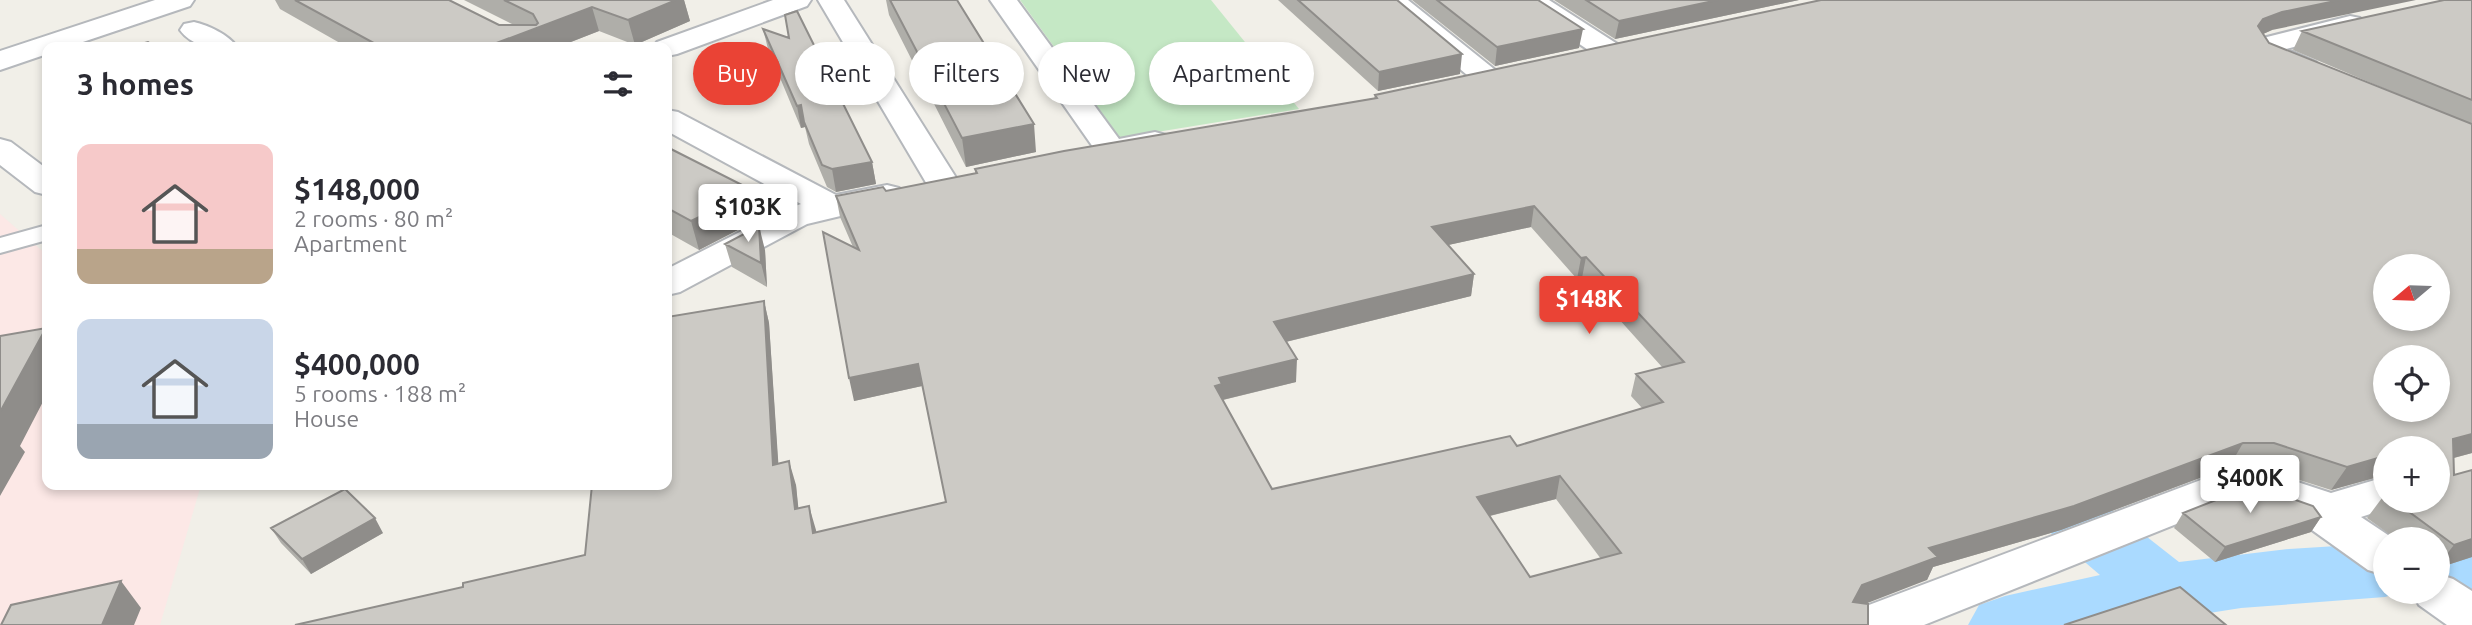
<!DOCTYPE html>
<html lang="en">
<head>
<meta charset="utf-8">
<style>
	:root { --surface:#fff; --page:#f7f7f7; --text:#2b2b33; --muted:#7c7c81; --accent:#ea4335 }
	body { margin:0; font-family:Ubuntu,sans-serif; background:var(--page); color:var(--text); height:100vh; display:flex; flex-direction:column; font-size:26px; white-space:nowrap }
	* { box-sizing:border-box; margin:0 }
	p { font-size:23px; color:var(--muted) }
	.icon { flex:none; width:38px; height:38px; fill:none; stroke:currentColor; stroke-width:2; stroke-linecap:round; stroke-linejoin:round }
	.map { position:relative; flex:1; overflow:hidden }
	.panel { position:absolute; left:42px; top:42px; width:630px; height:448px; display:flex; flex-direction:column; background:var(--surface); border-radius:14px; box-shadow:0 4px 10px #0003 }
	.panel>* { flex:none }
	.banner { position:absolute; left:693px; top:42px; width:665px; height:63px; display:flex; gap:14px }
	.needle { width:46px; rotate:251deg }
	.fabs { position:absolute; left:2373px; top:254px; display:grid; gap:14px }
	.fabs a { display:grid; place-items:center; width:77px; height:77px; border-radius:50%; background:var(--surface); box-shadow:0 4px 10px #0003; font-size:35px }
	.price { position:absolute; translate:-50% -60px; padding:0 16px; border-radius:7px; background:#fff; color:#222; font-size:23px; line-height:46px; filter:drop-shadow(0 2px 4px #0008) }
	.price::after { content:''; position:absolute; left:50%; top:42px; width:21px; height:16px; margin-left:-10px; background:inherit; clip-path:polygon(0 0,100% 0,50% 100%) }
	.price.current { background:var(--accent); color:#fff }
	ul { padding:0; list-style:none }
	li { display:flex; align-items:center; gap:21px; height:175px; padding:0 35px }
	li span { display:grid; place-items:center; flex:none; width:196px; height:140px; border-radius:14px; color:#555 }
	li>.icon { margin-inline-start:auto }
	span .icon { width:84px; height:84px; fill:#fffc; stroke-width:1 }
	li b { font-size:30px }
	h2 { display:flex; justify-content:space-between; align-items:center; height:84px; padding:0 35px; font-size:30px }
	.chip { padding:0 24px; border-radius:32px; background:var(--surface); box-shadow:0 4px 10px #0003; font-size:24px; line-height:63px }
	.chip.current { background:var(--accent); color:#fff }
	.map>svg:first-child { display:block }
	.medical { fill:#fce8e6 }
	.green { fill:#c5e8c5 }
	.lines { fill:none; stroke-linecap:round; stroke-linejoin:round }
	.canal { fill:#aadaff; fill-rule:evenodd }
	.lane-casing { stroke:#b5b8bc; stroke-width:4 }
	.street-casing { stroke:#b5b8bc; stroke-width:4 }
	.lane { fill:#fff; fill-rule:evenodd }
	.street { fill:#fff; fill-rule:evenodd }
	.wall { fill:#afaea9; fill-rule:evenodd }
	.shaded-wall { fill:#8f8d8a }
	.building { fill:#cccac5; stroke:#8f8d8a; stroke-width:2; fill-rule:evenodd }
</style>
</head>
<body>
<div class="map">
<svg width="2472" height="625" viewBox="0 0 2472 625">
	<rect width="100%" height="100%" fill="#f1efe8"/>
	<path class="medical" d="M0,214L47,255V485H201L160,625H0Z"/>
	<path class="green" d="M1020,0H1211L1299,109L1120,138Z"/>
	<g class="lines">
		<path class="canal" d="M2022,450L2045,457L2179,562L2289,549L2385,543V592H2401L2385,597L2241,608L2133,625H1968L1979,605L2005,596L2100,575L1999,489L1990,473L1999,457Z
			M2438,550L2472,555V609L2438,604L2413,596L2411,592H2438Z"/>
		<g class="lane-casing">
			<path id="lane" d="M47,225V240L0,253V238Z"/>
		</g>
		<g class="street-casing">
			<path id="street" d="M155,0H194L190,6L68,47H47V54L0,70V51Z
				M773,0H811L807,6L677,54L667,56V47H653L657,42Z
				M818,0H844L960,184L955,191L943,194L931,191Z
				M990,0H1017L1119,139L1155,132L1166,135L1171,142L1166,149L1111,160L1100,157Z
				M1378,0H1408L1499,73L1504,79L1499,85L1489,88L1479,85Z
				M1518,0H1549L1622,47L1626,53L1622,59L1612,62L1602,59L1522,6Z
				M2350,16L2360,18L2364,24L2360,30L2286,49L2316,62L2321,68L2316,74C2294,80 2263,64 2251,46L2255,40Z
				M194,22C208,25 229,35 237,47C216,48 194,49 180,30L184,24Z
				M667,110L678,112L836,195L887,185L899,188L904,195L899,202L807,224L680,292L667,295V269L783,210L801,204L667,131Z
				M0,139L11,142L47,169V195L35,192L0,165Z
				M2230,469H2258L2331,493L2385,477V500H2403L2401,504L2361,517L2394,539H2385V575L2368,570L2312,530L2305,519L2255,501H2234L1924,625H1846L1853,611Z
				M2438,574L2453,579L2472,591V625H2447L2419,605L2412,592H2438Z"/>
		</g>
		<use href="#lane" class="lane"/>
		<use href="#street" class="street"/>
	</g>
	<path class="wall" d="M275,0H449L499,25H514L464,0H684L690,21L635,45L599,31L558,47H347L280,9Z
		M886,0H957L1036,152L966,167L889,15Z
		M1278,0H1397L1460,74L1378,91Z
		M1412,0H1538L1579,48L1495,66Z
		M1554,0H1799L1615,39Z
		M2472,0V453L2454,458V475L2472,557L2438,568V539H2396L2367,518L2385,494V500H2438V448H2385V475L2331,490L2259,467H2229L2061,530L1933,567L1927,580L463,587L585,555L764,301L769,323L778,464L796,485L798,508L816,533L946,502L922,386L854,401L853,247L840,217L836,196L886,191L975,174V169L1374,98L1375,95L2272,30L2263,34L2269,43L2428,107L2293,50L2302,31ZM1531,227L1577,279L1582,278L1662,367L1636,374L1631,396L1642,408L1517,446L1272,489L1223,400L1296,382L1286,342L1471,296L1474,274L1448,245ZM1556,499L1601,559L1530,577L1490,516Z
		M763,29L872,162L876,184L836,192L827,187L809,144L805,127L801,128L768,49Z
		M667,147L754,191L761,218L699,250L667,232Z
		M725,244L765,250L767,287L732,267Z
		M2183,513L2321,517L2311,532L2215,562L2174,528Z
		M271,528L383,533L311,574L281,543Z"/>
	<path class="shaded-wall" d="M676,0H684L690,21L635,45L628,20Z
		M1718,0H1799L1615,39L1619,21Z
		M2340,0H2416L2272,30L2254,38L2258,26L2263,19L2282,12Z
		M592,7L599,31L558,47H486Z
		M1583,29L1579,48L1495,66L1497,47Z
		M1462,54L1460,74L1378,91L1379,72Z
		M801,105L805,127L801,128L797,106Z
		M1034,124L1036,152L966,167L962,138Z
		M872,162L876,184L836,192L832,169Z
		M754,191L761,218L699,250L691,221Z
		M1534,206L1531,227L1430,249L1432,227Z
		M759,226L765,250L767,287L761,263Z
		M1586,257L1582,278L1577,279L1581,258Z
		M1474,274L1471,296L1273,345L1274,322Z
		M764,301L769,323L780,488L773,465Z
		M46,328L47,394L20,446L25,452L0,496V412Z
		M1297,359L1296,382L1222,400L1215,386L1219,378Z
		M918,364L922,386L854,401L849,378Z
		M2472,434V453L2438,462L2453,439Z
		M2243,443L2229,467L2061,530L1933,567L1927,580L1852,609L1853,602L1862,585L1929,548Z
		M2385,456V475L2331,490L2347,467Z
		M789,461L796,485L801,533L795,509Z
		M1560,476L1556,499L1473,520L1477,497Z
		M809,506L816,530L820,557L813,533Z
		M2321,517L2311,532L2215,562L2225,547Z
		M375,518L383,533L311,574L302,559Z
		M2472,539V557L2438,568V565L2454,545Z
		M121,581L141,608L134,625H102Z"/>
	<path class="building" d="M295,0H449L499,25H536L538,23L533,14L504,0H676L628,20L592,7L486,47H381Z
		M890,0H957L1034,124L962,138Z
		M1298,0H1397L1462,54L1379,72Z
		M1437,0H1538L1583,29L1497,47Z
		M1586,0H1718L1619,21Z
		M1821,0H2340L2282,12L2263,19L2258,26L2269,43L2472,124V434L2453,439L2454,475L2472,470V539L2454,545L2393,500H2438V448H2385V456L2347,467L2274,443H2243L2074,506L1929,548L1938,557L1862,585L1853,602L1868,604V625H295L463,587V583L585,555L592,485H667V317L764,301L773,465L789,461L795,509L809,506L813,533L946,502L918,364L849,378L823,232L859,250L836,196L883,187L886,191L977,173L975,169L1064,151L1377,98L1375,95ZM1534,206L1581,258L1586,257L1684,362L1636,374L1663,402L1517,446L1510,436L1272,489L1215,386L1222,384L1219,378L1297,359L1274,322L1474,274L1432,227ZM2385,266H2438V318H2385ZM2385,357H2438V410H2385ZM1560,476L1621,553L1530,577L1477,497Z
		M2444,0H2472V100L2302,31Z
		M797,11L872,162L832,169L822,165L804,122L801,105L797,106L763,29L789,38L785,15Z
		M148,42L156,47H130Z
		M667,147L754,191L691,221L667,208Z
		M759,226L761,263L725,244Z
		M46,328L0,412V336Z
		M345,489L375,518L302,559L271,528Z
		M2244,489H2264L2313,506L2321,517L2225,547L2183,513Z
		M121,581L102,625H1L11,605Z
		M2180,587L2226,625H2064Z"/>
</svg>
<div class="fabs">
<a><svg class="needle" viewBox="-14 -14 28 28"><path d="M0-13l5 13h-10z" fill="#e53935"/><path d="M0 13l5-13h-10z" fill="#7c7c81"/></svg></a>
<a><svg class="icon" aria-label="locate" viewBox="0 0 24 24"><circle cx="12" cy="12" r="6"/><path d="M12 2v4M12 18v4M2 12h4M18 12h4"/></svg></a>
<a>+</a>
<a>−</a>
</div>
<b class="price" style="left:748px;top:244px">$103K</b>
<b class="price current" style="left:1589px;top:336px">$148K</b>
<b class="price" style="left:2250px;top:515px">$400K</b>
<div class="banner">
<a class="chip current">Buy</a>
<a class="chip">Rent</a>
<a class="chip">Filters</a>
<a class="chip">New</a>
<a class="chip">Apartment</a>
</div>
<section class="panel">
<h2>3 homes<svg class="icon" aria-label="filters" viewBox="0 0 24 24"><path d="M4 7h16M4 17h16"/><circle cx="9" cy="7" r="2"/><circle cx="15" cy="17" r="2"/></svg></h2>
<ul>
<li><span style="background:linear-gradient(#f6c9c9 75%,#b9a48a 0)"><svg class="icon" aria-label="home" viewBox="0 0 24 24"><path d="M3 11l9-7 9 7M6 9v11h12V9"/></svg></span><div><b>$148,000</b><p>2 rooms · 80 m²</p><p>Apartment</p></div></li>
<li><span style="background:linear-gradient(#c9d6e8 75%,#9aa5b1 0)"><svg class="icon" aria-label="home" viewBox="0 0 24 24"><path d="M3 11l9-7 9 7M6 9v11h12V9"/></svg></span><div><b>$400,000</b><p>5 rooms · 188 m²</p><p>House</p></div></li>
</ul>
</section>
</div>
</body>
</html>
